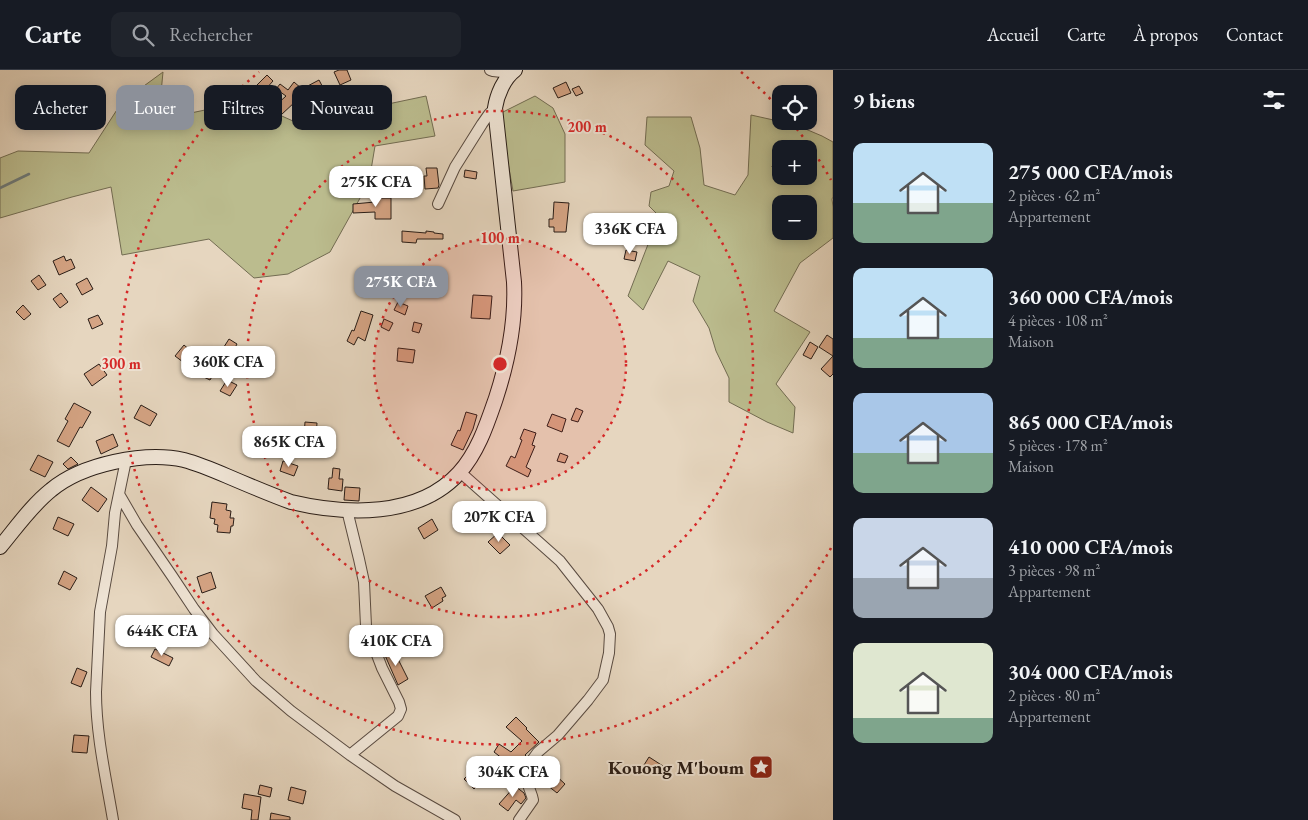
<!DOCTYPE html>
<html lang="fr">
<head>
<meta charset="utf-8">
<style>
	:root { --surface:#171b24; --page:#20242c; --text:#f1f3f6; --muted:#9ea1a6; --line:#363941; --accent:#8c9099 }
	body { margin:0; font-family:"EB Garamond",serif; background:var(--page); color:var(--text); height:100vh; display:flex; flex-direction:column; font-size:19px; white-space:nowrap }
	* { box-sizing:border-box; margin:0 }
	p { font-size:16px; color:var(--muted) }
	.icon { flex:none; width:28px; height:28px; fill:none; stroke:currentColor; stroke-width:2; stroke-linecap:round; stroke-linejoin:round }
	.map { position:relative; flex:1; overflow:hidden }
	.panel { display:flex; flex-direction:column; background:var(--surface); width:475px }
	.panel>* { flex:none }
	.hud { position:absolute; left:15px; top:15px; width:475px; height:45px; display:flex; gap:10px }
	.controls { position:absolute; left:772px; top:15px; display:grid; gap:10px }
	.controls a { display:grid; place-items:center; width:45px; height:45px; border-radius:10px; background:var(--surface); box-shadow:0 2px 12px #0003; font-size:25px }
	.price { position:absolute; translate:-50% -42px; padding:0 11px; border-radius:10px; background:#fff; color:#222; font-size:16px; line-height:32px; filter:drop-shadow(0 1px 2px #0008) }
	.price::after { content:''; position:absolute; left:50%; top:30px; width:15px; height:11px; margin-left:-8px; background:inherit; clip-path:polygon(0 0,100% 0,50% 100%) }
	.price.selected { background:var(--accent); color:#fff }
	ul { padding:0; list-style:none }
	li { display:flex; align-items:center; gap:15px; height:125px; padding:0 20px }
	li span { display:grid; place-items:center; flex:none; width:140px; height:100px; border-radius:10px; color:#555 }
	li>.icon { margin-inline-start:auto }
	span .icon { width:60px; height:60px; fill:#fffc; stroke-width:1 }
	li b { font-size:21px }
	h2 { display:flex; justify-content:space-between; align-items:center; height:60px; padding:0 20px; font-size:21px }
	.chip { padding:0 18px; border-radius:10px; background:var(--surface); box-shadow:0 2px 12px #0003; font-size:18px; line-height:45px }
	.chip.selected { background:var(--accent); color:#fff }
	header { display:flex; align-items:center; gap:30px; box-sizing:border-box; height:70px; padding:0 25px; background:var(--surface); border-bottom:1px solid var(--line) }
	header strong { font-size:24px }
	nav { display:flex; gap:28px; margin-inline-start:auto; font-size:18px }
	.search { width:350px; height:45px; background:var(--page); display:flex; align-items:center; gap:12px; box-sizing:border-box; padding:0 18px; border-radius:10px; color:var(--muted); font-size:19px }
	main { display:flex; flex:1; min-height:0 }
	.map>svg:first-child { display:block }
	.green { fill:#bbbc8e; stroke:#726c52; fill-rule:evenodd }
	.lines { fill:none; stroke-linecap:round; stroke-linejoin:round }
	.stream { stroke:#6c7979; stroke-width:2.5 }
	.building { fill:#d5a484; stroke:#281c16 }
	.street-casing { stroke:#584a40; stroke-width:12 }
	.secondary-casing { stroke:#281c16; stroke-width:16 }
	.street { stroke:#efe4d5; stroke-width:10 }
	.secondary { stroke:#efe4d5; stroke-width:14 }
	.ring { fill:none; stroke:#d62828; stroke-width:2.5; stroke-dasharray:2.5 5 }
	.labels { text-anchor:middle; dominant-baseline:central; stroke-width:4; stroke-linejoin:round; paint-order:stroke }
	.poi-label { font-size:19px; font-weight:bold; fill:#281c16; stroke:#efe4d5; text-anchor:end }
	.centre { fill:#d62828; stroke:#efe4d5; stroke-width:2.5 }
	.ring-label { font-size:15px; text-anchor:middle; font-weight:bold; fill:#d62828; stroke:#efe4d5; stroke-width:4; stroke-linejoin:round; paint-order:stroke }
</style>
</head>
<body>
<header>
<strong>Carte</strong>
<div class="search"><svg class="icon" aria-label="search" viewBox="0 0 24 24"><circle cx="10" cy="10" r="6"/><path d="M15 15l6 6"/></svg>Rechercher</div>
<nav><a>Accueil</a><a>Carte</a><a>À propos</a><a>Contact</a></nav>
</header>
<main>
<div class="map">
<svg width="833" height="750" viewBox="0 0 833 750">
	<rect width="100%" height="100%" fill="#e6d6bf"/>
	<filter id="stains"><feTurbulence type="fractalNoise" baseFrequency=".004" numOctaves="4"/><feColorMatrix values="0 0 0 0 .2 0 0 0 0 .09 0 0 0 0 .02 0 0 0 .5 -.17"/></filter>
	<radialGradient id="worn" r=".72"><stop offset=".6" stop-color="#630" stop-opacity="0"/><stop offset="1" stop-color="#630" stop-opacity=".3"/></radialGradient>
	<path class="green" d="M163,2L161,23L186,44L248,31L293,51L340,54L369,38L426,26L435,66L375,76L369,112L330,182L288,204L254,208L209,169L122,185L111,117L72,127L0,148V88L18,81L89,83L122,32Z
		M535,26L553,38L565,64V112L513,121L507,87L501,43Z
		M751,45L796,55L822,66L833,72V127L832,129L833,137V168L800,193L774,241L810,262L776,314L795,337L793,363L767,352L729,332V308L716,281L709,258L693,231L700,206L668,191L643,240L628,226L659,146L649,136L651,122L669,116L674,101L645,75L647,47H691L700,78L704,115L735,125L748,105ZM781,79H809V106H781ZM781,134H809V161H781Z"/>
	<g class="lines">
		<path class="stream" d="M0,118L29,104"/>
	</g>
	<path class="building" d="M339,0H347L351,10L340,15L334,2Z
		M267,5L273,11L264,21L257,15Z
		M319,10L328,27L342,19L346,27L335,33L334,32L316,46L302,27L298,32L296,31L281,45L274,37L286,26L276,19L280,14L288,20L294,12L302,19Z
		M566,12L571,23L558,28L553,18Z
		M579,16L583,23L576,26L572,19Z
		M781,74V100L772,97Z
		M426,98H437L439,115L438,118L425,119L424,106H427Z
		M465,100L477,102L476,109L464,107Z
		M394,103H411V116H394Z
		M375,128H391V149H375V142L353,143V134L375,132Z
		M554,132L569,133L566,162H554V157H549V149H553Z
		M402,161L426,163V161L434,162V163L443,164V169H417L416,173L402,172Z
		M626,180L637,182L635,191L624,189Z
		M64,186L66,191L71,189L75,198L59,205L53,191Z
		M39,205L46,215L38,220L31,211Z
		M87,208L93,219L82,225L76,214Z
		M61,223L68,232L60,238L53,229Z
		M473,225L492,226L490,249L471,248Z
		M398,232L408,236L405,245L394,240Z
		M23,235L31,244L24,250L16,242Z
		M361,241L373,245L365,271L358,267L354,275L347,271L352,260L354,261Z
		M98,245L103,254L92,259L88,249Z
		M384,249L393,253L389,261L381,257Z
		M414,252L422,254L419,263L412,261Z
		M827,265L833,269V304L830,307L821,299L833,286L819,277Z
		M229,269L237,274L231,285L222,280Z
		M810,272L818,277L811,289L803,285Z
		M184,275L192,282L183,292L175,286Z
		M398,278L415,280L413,293L397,291Z
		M202,286L219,295L210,310L193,302Z
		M99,294L107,305L92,316L84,304Z
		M227,310L237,315L230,326L220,321Z
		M74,333L91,342L82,358L80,357L69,377L57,371L68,351L65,349Z
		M141,335L157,344L150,356L134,348Z
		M576,338L583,341L578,352L571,350Z
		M466,342L477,345L473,359L463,380L451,375L458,360L460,361Z
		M552,344L566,349L562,362L547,356Z
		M305,352L317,353L316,367L304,366Z
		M524,359L536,363L532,375L535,376L526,397L531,400L528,407L506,396L511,386L515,388L522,370L520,369Z
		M113,364L118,376L101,384L96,371Z
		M560,383L568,386L565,393L557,391Z
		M38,385L53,392L45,407L30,400Z
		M71,387L78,394L68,399L63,394Z
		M283,391L298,396L294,406L280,401Z
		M333,398L340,399L339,409H343L342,421L328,419L329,408H332Z
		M91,417L107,429L98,442L82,430Z
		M345,417L360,418L359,431L344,430Z
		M212,432L227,434L226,440L231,441L230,448H234L233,456H231L230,463L217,462L218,455L214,454L215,449L210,448Z
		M58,447L74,454L68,466L53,459Z
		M432,449L438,460L424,469L418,458Z
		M498,463L510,475L500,484L488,472Z
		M64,501L77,508L70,520L58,514Z
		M211,502L216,518L202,523L197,507Z
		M441,517L446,526L442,528L443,531L432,538L425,526Z
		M155,579L173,588L169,596L151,587Z
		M393,579L408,609L398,615L384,583Z
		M77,598L87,602L81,617L71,613Z
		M516,647L527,658L526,659L539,672L525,685L526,686L521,698L514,705L510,701L497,714L488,705L503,689L494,682L499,674L511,682L522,671L506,657Z
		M74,665L89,666L87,683L72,682Z
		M548,687L558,699L553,703L565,714L557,723L547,715L551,711L538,694Z
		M649,687L663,696L658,704L644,695Z
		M472,701L482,711L474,719L464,709Z
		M260,715L272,718L270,727L258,724Z
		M515,716L524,723L526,728L521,734L516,730L508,741L499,734Z
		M291,717L306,721L303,734L288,730Z
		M244,724L261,727L258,750H251L252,740L242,738Z
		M271,743L290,747V750H270Z"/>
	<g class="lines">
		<g class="street-casing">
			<path id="street" d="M490,0L493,1L511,3
				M438,134L455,97L482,54L489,44L495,38
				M460,402L560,491L598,539L608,557L610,564L609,583L603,610L588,630L558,665L538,682L530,693L526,704V709L532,726L533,730L519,750
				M119,424L137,455L172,506L194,539L213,564L256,611L291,641L350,685L395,716L455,750
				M347,440L359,489L364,512L366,556L382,598L399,632L401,639L398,646L350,685
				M113,750C106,708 96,665 96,622L100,542L112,476L115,443L126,390"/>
		</g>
		<g class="secondary-casing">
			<path id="secondary" d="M0,477C16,458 31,436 51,420C82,394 145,381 184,390C199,394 213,400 227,406C248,415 269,424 291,432C346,445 418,448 459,403C478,382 487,354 496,328C508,291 516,251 514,212L495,38C497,25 504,8 515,0"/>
		</g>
		<use href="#street" class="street"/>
		<use href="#secondary" class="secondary"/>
	</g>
	<circle cx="500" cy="294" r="126" fill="#d62828" fill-opacity=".12"/>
	<g class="ring">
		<circle cx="500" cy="294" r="126"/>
		<circle cx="500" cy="294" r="253"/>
		<path d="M831 478A379 379 0 1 1 259 2M741 2A379 379 0 0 1 779 38M792 53A379 379 0 0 1 831 110"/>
	</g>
	<defs>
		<g id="sight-square" transform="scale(1.25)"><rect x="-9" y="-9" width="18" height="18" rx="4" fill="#8f2418" stroke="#efe4d5"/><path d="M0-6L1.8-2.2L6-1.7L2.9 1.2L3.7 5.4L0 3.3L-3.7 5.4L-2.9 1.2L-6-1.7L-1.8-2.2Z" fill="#fff"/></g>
	</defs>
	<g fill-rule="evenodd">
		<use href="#sight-square" x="761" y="697"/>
	</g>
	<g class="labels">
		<g class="poi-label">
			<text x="744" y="697">Kouong M'boum</text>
		</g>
	</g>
	<circle cx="500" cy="294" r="8" class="centre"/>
	<g class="ring-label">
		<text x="587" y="62">200 m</text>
		<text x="500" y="173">100 m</text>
		<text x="121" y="299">300 m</text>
	</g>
	<rect width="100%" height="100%" filter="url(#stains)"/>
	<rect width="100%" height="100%" fill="url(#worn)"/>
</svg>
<div class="controls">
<a><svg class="icon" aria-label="locate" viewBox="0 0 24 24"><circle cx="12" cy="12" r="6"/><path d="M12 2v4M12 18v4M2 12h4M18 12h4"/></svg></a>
<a>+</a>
<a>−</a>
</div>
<b class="price" style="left:376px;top:138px">275K CFA</b>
<b class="price" style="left:630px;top:185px">336K CFA</b>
<b class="price selected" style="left:401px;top:238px">275K CFA</b>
<b class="price" style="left:228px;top:318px">360K CFA</b>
<b class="price" style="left:289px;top:398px">865K CFA</b>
<b class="price" style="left:499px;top:473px">207K CFA</b>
<b class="price" style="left:162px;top:587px">644K CFA</b>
<b class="price" style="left:396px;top:597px">410K CFA</b>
<b class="price" style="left:513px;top:728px">304K CFA</b>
<div class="hud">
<a class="chip">Acheter</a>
<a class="chip selected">Louer</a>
<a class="chip">Filtres</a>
<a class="chip">Nouveau</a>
</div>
</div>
<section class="panel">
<h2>9 biens<svg class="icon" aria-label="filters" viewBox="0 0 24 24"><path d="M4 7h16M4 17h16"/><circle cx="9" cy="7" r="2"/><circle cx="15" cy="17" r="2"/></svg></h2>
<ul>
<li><span style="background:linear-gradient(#bfe0f5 60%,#7fa58c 0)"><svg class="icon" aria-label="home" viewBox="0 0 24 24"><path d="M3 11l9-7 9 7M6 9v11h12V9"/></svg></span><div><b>275 000 CFA/mois</b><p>2 pièces · 62 m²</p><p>Appartement</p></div></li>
<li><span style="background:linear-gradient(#bfe0f5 70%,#7fa58c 0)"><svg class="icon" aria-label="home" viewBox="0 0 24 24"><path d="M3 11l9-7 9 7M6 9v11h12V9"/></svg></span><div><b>360 000 CFA/mois</b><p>4 pièces · 108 m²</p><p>Maison</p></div></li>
<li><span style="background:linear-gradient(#a9c7e8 60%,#7fa58c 0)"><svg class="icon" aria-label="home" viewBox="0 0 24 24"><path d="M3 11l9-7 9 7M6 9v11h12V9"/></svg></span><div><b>865 000 CFA/mois</b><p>5 pièces · 178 m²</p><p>Maison</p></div></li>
<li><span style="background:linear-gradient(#c9d6e8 60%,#9aa5b1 0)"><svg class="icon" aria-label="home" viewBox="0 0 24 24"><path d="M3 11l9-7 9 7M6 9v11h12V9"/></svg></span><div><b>410 000 CFA/mois</b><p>3 pièces · 98 m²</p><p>Appartement</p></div></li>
<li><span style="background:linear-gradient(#dfe7d0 75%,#7fa58c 0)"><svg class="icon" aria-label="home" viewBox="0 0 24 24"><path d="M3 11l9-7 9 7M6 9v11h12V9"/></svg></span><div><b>304 000 CFA/mois</b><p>2 pièces · 80 m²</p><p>Appartement</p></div></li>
</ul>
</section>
</main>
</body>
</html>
